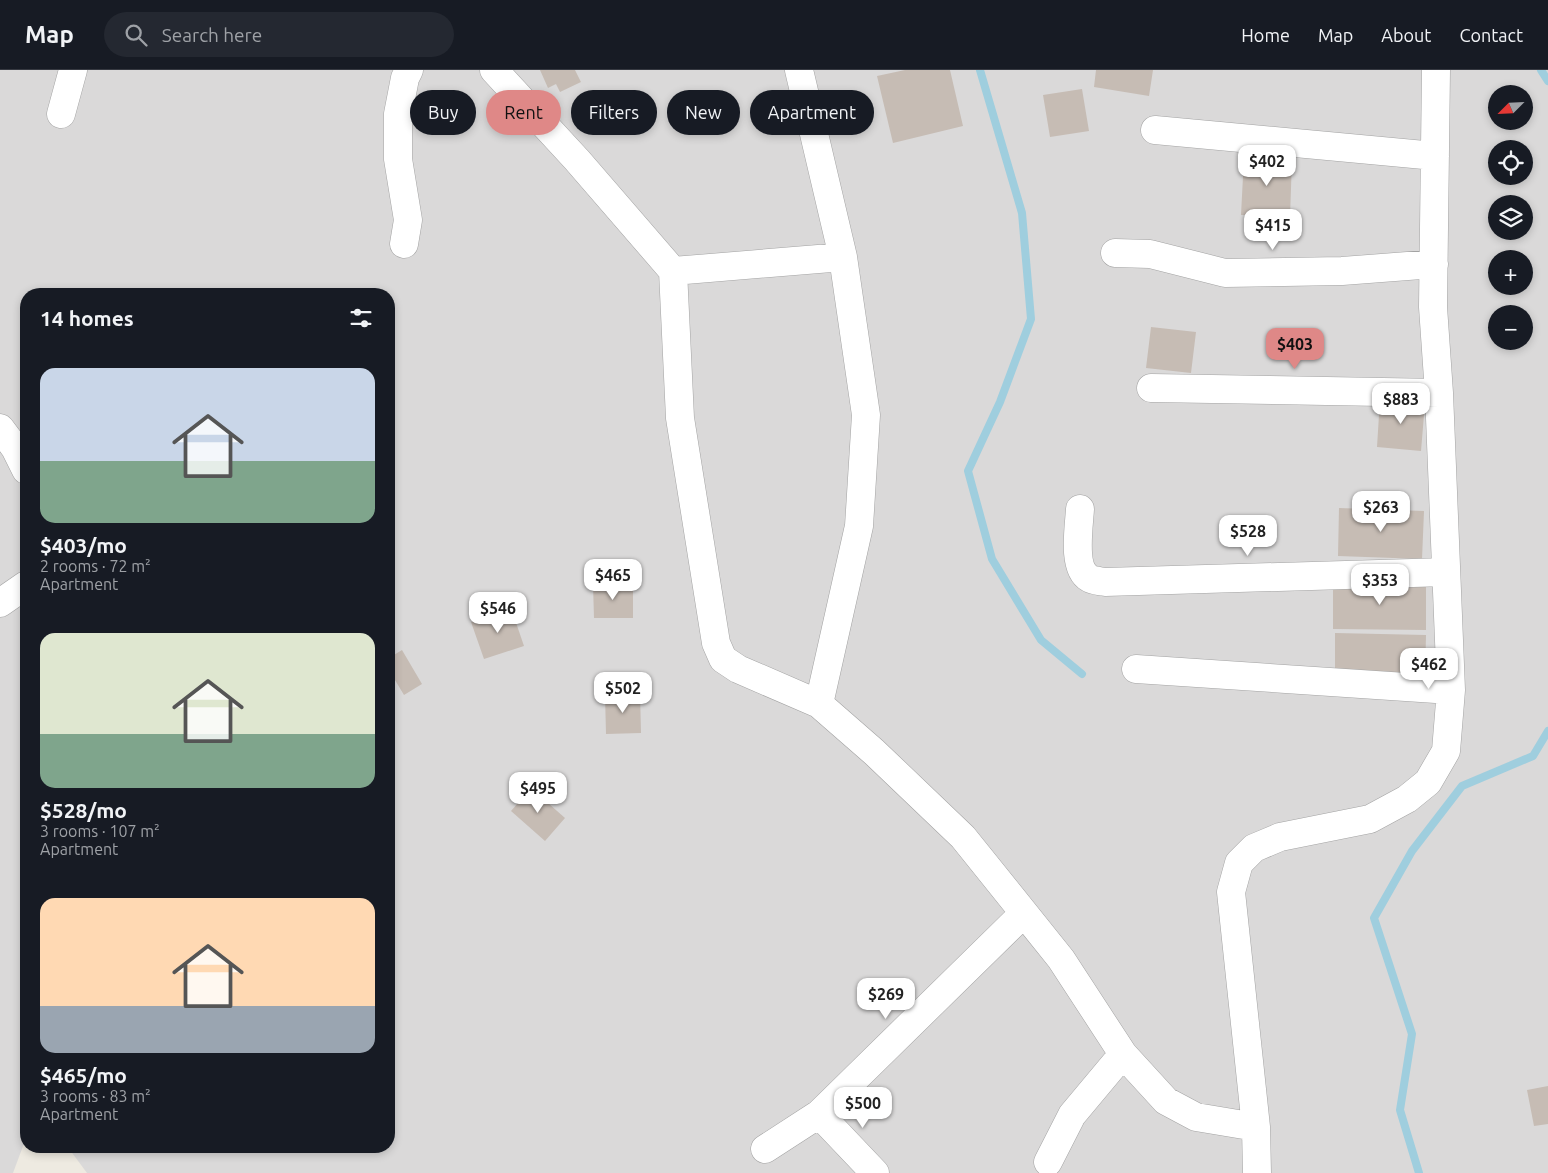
<!DOCTYPE html>
<html lang="en">
<head>
<meta charset="utf-8">
<style>
	:root { --surface:#171b24; --page:#242831; --text:#f1f3f6; --muted:#9ea1a6; --line:#363941; --accent:#df8887 }
	body { margin:0; font-family:Ubuntu,sans-serif; background:var(--page); color:var(--text); height:100vh; display:flex; flex-direction:column; font-size:19px; white-space:nowrap }
	* { box-sizing:border-box; margin:0 }
	p { font-size:16px; color:var(--muted) }
	.icon { flex:none; width:28px; height:28px; fill:none; stroke:currentColor; stroke-width:2; stroke-linecap:round; stroke-linejoin:round }
	.map { position:relative; flex:1; overflow:hidden }
	.sheet { position:absolute; left:20px; top:218px; width:375px; height:865px; display:flex; flex-direction:column; background:var(--surface); border-radius:20px; box-shadow:0 2px 8px #0003 }
	.sheet>* { flex:none }
	.hud { position:absolute; left:410px; top:20px; width:475px; height:45px; display:flex; gap:10px }
	.needle { width:32px; rotate:246deg }
	.fabs { position:absolute; left:1488px; top:15px; display:grid; gap:10px }
	.fabs a { display:grid; place-items:center; width:45px; height:45px; border-radius:50%; background:var(--surface); box-shadow:0 2px 8px #0003; font-size:25px }
	.price { position:absolute; translate:-50% -42px; padding:0 11px; border-radius:10px; background:#fff; color:#222; font-size:16px; line-height:32px; filter:drop-shadow(0 1px 2px #0008) }
	.price::after { content:''; position:absolute; left:50%; top:30px; width:15px; height:11px; margin-left:-8px; background:inherit; clip-path:polygon(0 0,100% 0,50% 100%) }
	.price.current { background:var(--accent); color:#111 }
	ul { padding:0; list-style:none }
	li { display:grid; align-content:center; gap:10px; height:265px; padding:0 20px }
	li span { display:grid; place-items:center; height:155px; border-radius:15px; color:#555 }
	li>.icon { margin-inline-start:auto }
	span .icon { width:90px; height:90px; fill:#fffc; stroke-width:1 }
	li b { font-size:21px }
	h2 { display:flex; justify-content:space-between; align-items:center; height:60px; padding:0 20px; font-size:21px }
	.chip { padding:0 18px; border-radius:22px; background:var(--surface); box-shadow:0 2px 8px #0003; font-size:18px; line-height:45px }
	.chip.current { background:var(--accent); color:#111 }
	header { display:flex; align-items:center; gap:30px; box-sizing:border-box; height:70px; padding:0 25px; background:var(--surface); border-bottom:1px solid var(--line) }
	header strong { font-size:24px }
	nav { display:flex; gap:28px; margin-inline-start:auto; font-size:18px }
	.search { width:350px; height:45px; background:var(--page); display:flex; align-items:center; gap:12px; box-sizing:border-box; padding:0 18px; border-radius:28px; color:var(--muted); font-size:19px }
	.map>svg:first-child { display:block }
	.residential { fill:#dad9d9; fill-rule:evenodd }
	.lines { fill:none; stroke-linecap:round; stroke-linejoin:round }
	.stream { stroke:#9fcede; stroke-width:8 }
	.building { fill:#c6bcb4 }
	.minor-casing { stroke:#a3a3a3; stroke-width:29 }
	.minor { stroke:#fff; stroke-width:28 }
</style>
</head>
<body>
<header>
<strong>Map</strong>
<div class="search"><svg class="icon" aria-label="search" viewBox="0 0 24 24"><circle cx="10" cy="10" r="6"/><path d="M15 15l6 6"/></svg>Search here</div>
<nav><a>Home</a><a>Map</a><a>About</a><a>Contact</a></nav>
</header>
<div class="map">
<svg width="1548" height="1103" viewBox="0 0 1548 1103">
	<rect width="100%" height="100%" fill="#eeeae1"/>
	<path class="residential" d="M0,0H1548V1103H87L67,1076H389V224H26V1068L13,1103H0ZM1496,24H1524V51H1496ZM1496,79H1524V106H1496ZM1496,134H1524V161H1496ZM1496,189H1524V216H1496ZM1496,244H1524V271H1496Z"/>
	<g class="lines">
		<path class="stream" d="M980,0L1022,143L1031,249L1000,332L968,401L992,489L1041,570L1082,604
			M1541,0L1548,11
			M1419,1103L1400,1040L1412,964L1374,848L1412,781L1462,716L1533,686L1548,661"/>
	</g>
	<path class="building" d="M540,0H575L581,12L560,22L556,14L548,18Z
		M905,0H950L963,56L893,73L877,6Z
		M1096,0H1153L1149,26L1094,17Z
		M1082,19L1089,61L1050,67L1043,25Z
		M1244,87L1292,89L1290,147L1241,145Z
		M1151,257L1196,262L1191,303L1146,298Z
		M1380,329L1425,333L1421,381L1377,377Z
		M1339,438L1424,441L1422,489L1338,486Z
		M1333,513H1426V560L1333,559Z
		M593,514H633V548H594Z
		M511,538L524,576L484,589L471,552Z
		M1335,563L1426,565L1425,608L1335,606Z
		M402,580L422,614L404,625L389,600V588Z
		M640,623L641,663L606,664L605,624Z
		M531,718L565,748L545,771L511,741Z
		M1548,1016V1054L1534,1056L1527,1020Z"/>
	<g class="lines">
		<g class="minor-casing">
			<path id="minor" d="M494,0L577,90L673,201L680,348L716,573L723,589L738,599L819,634L874,682L963,767L1061,889L1123,984L1166,1031L1196,1047L1256,1057
				M799,0L843,187L866,345L859,456L819,634
				M61,44L73,0
				M1155,60L1435,86
				M404,174L408,150L398,89V44L405,8L409,0
				M1115,183L1150,184L1225,203L1342,201L1434,194
				M673,201L843,187
				M1151,318L1439,323
				M0,358L15,378L26,400
				M1080,439C1079,457 1072,498 1089,508C1093,511 1101,511 1105,512L1446,502
				M0,533L26,515
				M1136,599L1451,620
				M819,1044L875,1103
				M765,1079L819,1044L1024,843
				M1048,1092L1072,1045L1123,984
				M1257,1103L1256,1057L1231,822L1239,793L1254,778L1280,767L1370,749L1407,729L1428,712L1446,681L1451,620L1439,323L1433,237L1436,0"/>
		</g>
		<use href="#minor" class="minor"/>
	</g>
</svg>
<div class="fabs">
<a><svg class="needle" viewBox="-14 -14 28 28"><path d="M0-13l5 13h-10z" fill="#e53935"/><path d="M0 13l5-13h-10z" fill="#9ea1a6"/></svg></a>
<a><svg class="icon" aria-label="locate" viewBox="0 0 24 24"><circle cx="12" cy="12" r="6"/><path d="M12 2v4M12 18v4M2 12h4M18 12h4"/></svg></a>
<a><svg class="icon" aria-label="layers" viewBox="0 0 24 24"><path d="M12 4l9 5-9 5-9-5zM3 14l9 5 9-5"/></svg></a>
<a>+</a>
<a>−</a>
</div>
<b class="price" style="left:1267px;top:117px">$402</b>
<b class="price" style="left:1273px;top:181px">$415</b>
<b class="price current" style="left:1295px;top:300px">$403</b>
<b class="price" style="left:1401px;top:355px">$883</b>
<b class="price" style="left:1381px;top:463px">$263</b>
<b class="price" style="left:1248px;top:487px">$528</b>
<b class="price" style="left:613px;top:531px">$465</b>
<b class="price" style="left:1380px;top:536px">$353</b>
<b class="price" style="left:498px;top:564px">$546</b>
<b class="price" style="left:1429px;top:620px">$462</b>
<b class="price" style="left:623px;top:644px">$502</b>
<b class="price" style="left:538px;top:744px">$495</b>
<b class="price" style="left:886px;top:950px">$269</b>
<b class="price" style="left:863px;top:1059px">$500</b>
<div class="hud">
<a class="chip">Buy</a>
<a class="chip current">Rent</a>
<a class="chip">Filters</a>
<a class="chip">New</a>
<a class="chip">Apartment</a>
</div>
<section class="sheet">
<h2>14 homes<svg class="icon" aria-label="filters" viewBox="0 0 24 24"><path d="M4 7h16M4 17h16"/><circle cx="9" cy="7" r="2"/><circle cx="15" cy="17" r="2"/></svg></h2>
<ul>
<li><span style="background:linear-gradient(#c9d6e8 60%,#7fa58c 0)"><svg class="icon" aria-label="home" viewBox="0 0 24 24"><path d="M3 11l9-7 9 7M6 9v11h12V9"/></svg></span><div><b>$403/mo</b><p>2 rooms · 72 m²</p><p>Apartment</p></div></li>
<li><span style="background:linear-gradient(#dfe7d0 65%,#7fa58c 0)"><svg class="icon" aria-label="home" viewBox="0 0 24 24"><path d="M3 11l9-7 9 7M6 9v11h12V9"/></svg></span><div><b>$528/mo</b><p>3 rooms · 107 m²</p><p>Apartment</p></div></li>
<li><span style="background:linear-gradient(#ffd9b3 70%,#9aa5b1 0)"><svg class="icon" aria-label="home" viewBox="0 0 24 24"><path d="M3 11l9-7 9 7M6 9v11h12V9"/></svg></span><div><b>$465/mo</b><p>3 rooms · 83 m²</p><p>Apartment</p></div></li>
</ul>
</section>
</div>
</body>
</html>
